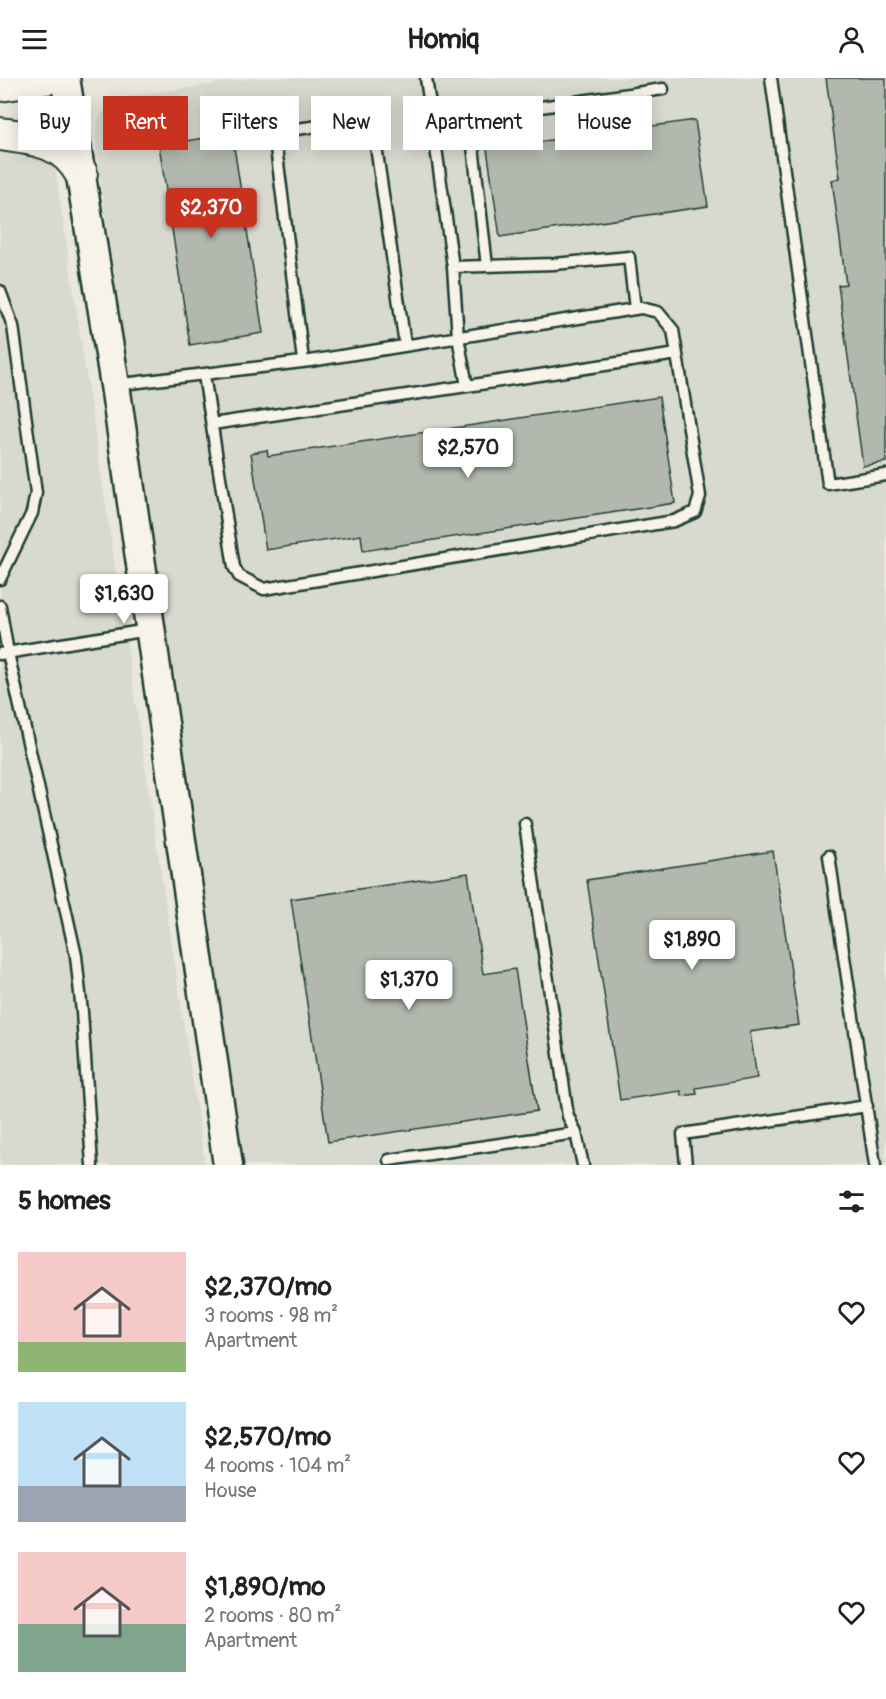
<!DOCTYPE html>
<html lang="en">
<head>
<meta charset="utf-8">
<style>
	:root { --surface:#fff; --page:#f2f2f2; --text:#202124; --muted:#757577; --accent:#c8321e }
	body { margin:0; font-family:Pangolin,sans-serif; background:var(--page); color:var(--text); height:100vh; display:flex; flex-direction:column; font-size:22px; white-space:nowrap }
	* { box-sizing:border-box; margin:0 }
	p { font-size:20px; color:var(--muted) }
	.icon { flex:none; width:33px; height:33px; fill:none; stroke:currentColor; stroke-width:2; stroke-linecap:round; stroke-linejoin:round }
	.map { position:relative; height:1087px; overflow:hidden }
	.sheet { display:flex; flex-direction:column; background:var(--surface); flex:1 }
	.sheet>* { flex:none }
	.banner { position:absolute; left:18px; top:18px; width:850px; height:54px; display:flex; gap:12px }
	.price { position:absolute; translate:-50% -51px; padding:0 14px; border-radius:6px; background:#fff; color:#222; font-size:20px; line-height:39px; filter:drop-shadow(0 2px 3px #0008) }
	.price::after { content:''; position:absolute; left:50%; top:36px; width:18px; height:14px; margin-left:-9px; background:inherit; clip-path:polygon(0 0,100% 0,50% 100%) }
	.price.on { background:var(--accent); color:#fff }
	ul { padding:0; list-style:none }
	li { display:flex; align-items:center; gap:18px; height:150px; padding:0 18px }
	li span { display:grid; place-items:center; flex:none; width:168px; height:120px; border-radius:0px; color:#555 }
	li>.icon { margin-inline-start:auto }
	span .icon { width:72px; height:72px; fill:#fffc; stroke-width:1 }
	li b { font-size:26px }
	h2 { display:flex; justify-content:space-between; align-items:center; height:72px; padding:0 18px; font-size:26px }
	.pill { padding:0 21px; border-radius:0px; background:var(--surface); box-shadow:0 3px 15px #0003; font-size:21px; line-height:54px }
	.pill.on { background:var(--accent); color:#fff }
	header { display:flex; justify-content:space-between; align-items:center; height:78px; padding:0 18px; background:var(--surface); font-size:27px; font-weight:700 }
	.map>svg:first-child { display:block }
	.built { fill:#d9dacf }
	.building { fill:#b2b8ae; stroke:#1f3d34; stroke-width:1.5 }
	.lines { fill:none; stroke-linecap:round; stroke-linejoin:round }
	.service-casing { stroke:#1f3d34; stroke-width:15 }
	.tertiary-casing { stroke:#1f3d34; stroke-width:33 }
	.secondary-casing { stroke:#1f3d34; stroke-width:36 }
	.service { stroke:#f7f3e8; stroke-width:10 }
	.tertiary { stroke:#f7f3e8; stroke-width:28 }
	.secondary { stroke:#f7f3e8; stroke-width:32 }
</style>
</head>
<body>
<header><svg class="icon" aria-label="menu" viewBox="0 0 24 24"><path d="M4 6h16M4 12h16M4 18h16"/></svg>Homiq<svg class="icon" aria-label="person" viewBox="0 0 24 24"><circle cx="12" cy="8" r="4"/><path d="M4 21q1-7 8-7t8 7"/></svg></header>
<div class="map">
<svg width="886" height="1087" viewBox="0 0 886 1087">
	<rect width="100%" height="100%" fill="#eae8dd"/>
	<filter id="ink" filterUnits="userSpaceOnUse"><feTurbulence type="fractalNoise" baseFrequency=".0167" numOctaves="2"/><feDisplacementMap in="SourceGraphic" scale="12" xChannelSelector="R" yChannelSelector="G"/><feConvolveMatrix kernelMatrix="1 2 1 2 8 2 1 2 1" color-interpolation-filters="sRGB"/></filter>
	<g filter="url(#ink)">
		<path class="built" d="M256,0H886V1087H240L154,499L128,290L97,80L96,51L99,40L109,28L123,19Z
			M0,64L33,70L55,89L205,1087H0Z"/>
		<path class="building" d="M826,0H886V384L863,388L838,207L846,206L832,102L840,100Z
			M695,42L708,128L500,159L487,71Z
			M232,56L263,255L190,267L159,67Z
			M659,319L675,425L363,473L361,457L266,472L251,375L267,372L268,378Z
			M773,773L799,947L750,954L757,1000L696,1010L697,1016L682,1018L681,1013L620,1022L587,802Z
			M468,795L483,896L515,891L537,1033L328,1064L291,821Z"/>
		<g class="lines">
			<g class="service-casing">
				<path id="service" d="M426,0L453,189L554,186L629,179L635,231
					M771,0L828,406L886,397
					M487,188L471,51L473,39L663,11
					M453,189L458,259L467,308L677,276
					M0,213L13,248L36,415L32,435L0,501
					M303,282L274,54L372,41L405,267
					M115,307L310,283L641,230L658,234L673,252L700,418L695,434L674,443L264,511L239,498L234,489L204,297
					M212,346L467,308
					M0,528L8,575L76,878L82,934L92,1087
					M0,576L148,552
					M525,746L568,1038L576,1055L583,1087
					M829,778L875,1087
					M389,1082L576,1055
					M686,1087L683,1056L867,1028"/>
			</g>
			<g class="tertiary-casing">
				<path id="tertiary" d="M65,0L115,307L228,1087"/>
			</g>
			<g class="secondary-casing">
				<path id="secondary" d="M0,7L47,0
					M0,56C35,61 62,62 81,95"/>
			</g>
			<use href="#service" class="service"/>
			<use href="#tertiary" class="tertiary"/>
			<use href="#secondary" class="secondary"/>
		</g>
	</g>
</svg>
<b class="price on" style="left:211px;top:161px">$2,370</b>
<b class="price" style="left:468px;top:401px">$2,570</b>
<b class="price" style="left:124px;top:547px">$1,630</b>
<b class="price" style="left:692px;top:893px">$1,890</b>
<b class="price" style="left:409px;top:933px">$1,370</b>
<div class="banner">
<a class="pill">Buy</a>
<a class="pill on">Rent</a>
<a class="pill">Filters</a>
<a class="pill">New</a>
<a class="pill">Apartment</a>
<a class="pill">House</a>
</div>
</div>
<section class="sheet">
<h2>5 homes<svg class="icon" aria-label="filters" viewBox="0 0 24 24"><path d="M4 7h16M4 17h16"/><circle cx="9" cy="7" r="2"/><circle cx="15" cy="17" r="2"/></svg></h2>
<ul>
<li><span style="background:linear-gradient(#f6c9c9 75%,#8fb573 0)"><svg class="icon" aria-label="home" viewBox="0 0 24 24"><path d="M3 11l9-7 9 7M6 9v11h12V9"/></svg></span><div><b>$2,370/mo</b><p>3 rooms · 98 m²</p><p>Apartment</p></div><svg class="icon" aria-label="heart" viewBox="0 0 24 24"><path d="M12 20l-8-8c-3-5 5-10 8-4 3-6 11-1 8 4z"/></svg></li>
<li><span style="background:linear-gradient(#bfe0f5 70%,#9aa5b1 0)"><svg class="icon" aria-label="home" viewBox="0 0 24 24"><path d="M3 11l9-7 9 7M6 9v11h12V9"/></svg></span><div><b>$2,570/mo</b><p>4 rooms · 104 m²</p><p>House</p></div><svg class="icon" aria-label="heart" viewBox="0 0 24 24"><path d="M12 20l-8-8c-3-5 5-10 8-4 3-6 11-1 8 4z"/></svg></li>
<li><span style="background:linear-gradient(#f6c9c9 60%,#7fa58c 0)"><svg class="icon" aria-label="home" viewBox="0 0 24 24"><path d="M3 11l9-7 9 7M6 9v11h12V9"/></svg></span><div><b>$1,890/mo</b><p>2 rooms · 80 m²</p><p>Apartment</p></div><svg class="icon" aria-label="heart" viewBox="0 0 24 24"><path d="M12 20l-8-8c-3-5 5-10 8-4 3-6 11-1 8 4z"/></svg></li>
</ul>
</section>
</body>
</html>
